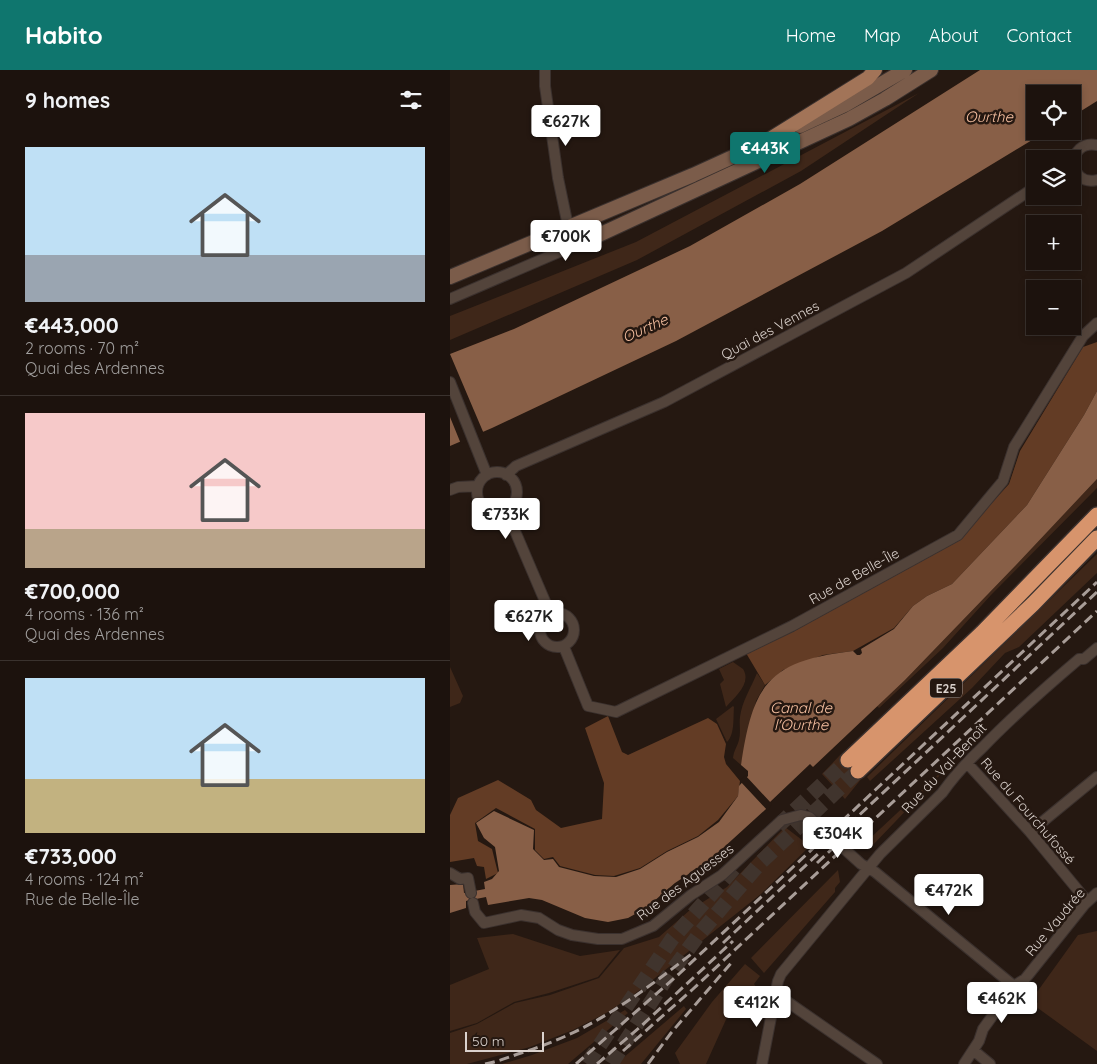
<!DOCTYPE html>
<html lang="en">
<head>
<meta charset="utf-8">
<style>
	:root { --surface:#1c120d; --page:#29201b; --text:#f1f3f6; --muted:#a09e9d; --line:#3a322e; --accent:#0f766e }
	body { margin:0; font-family:Quicksand,sans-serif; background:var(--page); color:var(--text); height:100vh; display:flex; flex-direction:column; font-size:19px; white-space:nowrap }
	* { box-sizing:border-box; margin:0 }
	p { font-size:16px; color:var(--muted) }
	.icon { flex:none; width:28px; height:28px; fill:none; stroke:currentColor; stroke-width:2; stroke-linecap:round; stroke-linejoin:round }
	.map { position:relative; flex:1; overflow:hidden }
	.panel { display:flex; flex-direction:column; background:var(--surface); width:450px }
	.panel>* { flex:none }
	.fabs { position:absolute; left:576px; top:15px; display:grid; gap:10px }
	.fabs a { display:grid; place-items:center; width:55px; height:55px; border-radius:0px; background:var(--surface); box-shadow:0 2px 8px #0003,0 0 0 1px var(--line); font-size:25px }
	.scale { position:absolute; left:15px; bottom:12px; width:79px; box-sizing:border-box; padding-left:5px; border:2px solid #dbd2cd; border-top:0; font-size:14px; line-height:18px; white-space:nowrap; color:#dbd2cd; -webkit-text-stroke:4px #251811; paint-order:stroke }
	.price { position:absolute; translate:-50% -42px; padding:0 11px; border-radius:5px; background:#fff; color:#222; font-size:16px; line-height:32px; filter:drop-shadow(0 1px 2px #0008) }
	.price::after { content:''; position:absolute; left:50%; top:30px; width:15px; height:11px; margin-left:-8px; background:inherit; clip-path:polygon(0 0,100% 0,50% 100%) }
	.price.current { background:var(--accent); color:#fff }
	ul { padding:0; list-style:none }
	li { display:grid; align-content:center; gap:10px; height:265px; padding:0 25px }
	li+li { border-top:1px solid var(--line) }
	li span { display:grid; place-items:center; height:155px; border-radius:0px; color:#555 }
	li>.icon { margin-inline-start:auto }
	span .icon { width:90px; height:90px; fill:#fffc; stroke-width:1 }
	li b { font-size:21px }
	h2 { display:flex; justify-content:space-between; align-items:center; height:60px; padding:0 25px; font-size:21px }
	header { display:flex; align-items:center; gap:30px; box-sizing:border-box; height:70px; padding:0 25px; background:var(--accent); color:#fff }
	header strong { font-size:24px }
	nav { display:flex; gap:28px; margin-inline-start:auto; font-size:18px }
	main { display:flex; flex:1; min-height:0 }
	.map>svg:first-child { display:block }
	.green { fill:#3f2719 }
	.forest { fill:#633c25 }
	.water { fill:#885f47 }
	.pier { fill:#251811 }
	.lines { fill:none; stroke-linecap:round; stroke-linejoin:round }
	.motorway-tunnel { stroke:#40342d; stroke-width:15; stroke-dasharray:15 8; stroke-linecap:butt }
	.minor-casing { stroke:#3b312e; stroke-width:12 }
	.secondary-casing { stroke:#3b312e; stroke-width:16 }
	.primary-casing { stroke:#3b312e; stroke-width:16 }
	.motorway-casing { stroke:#3b312e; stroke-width:18 }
	.minor { stroke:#53443b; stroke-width:10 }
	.secondary { stroke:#7b5c4a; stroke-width:14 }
	.primary { stroke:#a27458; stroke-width:14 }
	.motorway { stroke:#d7946c; stroke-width:15 }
	.rail { stroke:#a89d98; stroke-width:3; stroke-dasharray:10 5; stroke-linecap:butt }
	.labels { text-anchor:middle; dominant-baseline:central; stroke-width:5; stroke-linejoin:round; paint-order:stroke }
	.shield { fill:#251811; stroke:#a49a95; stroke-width:1 }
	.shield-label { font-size:12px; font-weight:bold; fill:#dbd2cd }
	.street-label { font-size:14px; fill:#dbd2cd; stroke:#251811 }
	.water-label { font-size:15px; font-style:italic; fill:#f7c0a1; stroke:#251811 }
</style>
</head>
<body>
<header>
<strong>Habito</strong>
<nav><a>Home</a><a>Map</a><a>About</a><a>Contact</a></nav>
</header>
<main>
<section class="panel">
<h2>9 homes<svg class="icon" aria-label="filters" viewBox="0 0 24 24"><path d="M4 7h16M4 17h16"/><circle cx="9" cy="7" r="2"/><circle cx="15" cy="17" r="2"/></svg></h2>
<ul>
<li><span style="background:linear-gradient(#bfe0f5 70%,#9aa5b1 0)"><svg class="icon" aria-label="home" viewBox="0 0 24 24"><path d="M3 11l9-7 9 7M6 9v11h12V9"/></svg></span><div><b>€443,000</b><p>2 rooms · 70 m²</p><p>Quai des Ardennes</p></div></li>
<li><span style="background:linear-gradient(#f6c9c9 75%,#b9a48a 0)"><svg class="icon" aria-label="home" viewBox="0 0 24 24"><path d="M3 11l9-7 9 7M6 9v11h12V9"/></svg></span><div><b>€700,000</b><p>4 rooms · 136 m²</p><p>Quai des Ardennes</p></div></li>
<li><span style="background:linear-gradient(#bfe0f5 65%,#c2b280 0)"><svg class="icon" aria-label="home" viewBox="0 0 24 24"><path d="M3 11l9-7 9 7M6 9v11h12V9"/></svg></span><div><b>€733,000</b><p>4 rooms · 124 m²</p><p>Rue de Belle-Île</p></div></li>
</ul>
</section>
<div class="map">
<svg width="647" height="994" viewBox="0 0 647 994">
	<rect width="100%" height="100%" fill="#251811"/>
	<path class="green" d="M469,23L351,101L187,190L0,270V246L186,172Z
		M647,409V418L541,525L493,578L429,638L427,636L455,610L567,494Z
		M647,484V503L569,577L555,583L522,618L420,711L417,707Z
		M283,592L293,599C302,613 285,627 276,637L270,614L274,610L269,599Z
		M0,597L13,626L10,633L0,637Z
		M307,603L315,615L306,631L291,695L283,688C284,680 287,677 289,670C291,662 289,654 290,647C292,631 301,618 307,603Z
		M283,636L284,637C283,648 285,664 277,672L266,649Z
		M391,684L412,708L395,729L372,704Z
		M492,701L493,702L421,777L413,778L415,773Z
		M335,757L360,776L311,824L190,920L158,942L123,960L80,977L17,994H0V963L27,954L65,933L100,925L149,908L174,878L209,867L240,840L277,817Z
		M388,800L390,812L385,818V822L314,903L301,888Z
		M647,861V981L585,936L588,932L587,922L628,865Z
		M63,864L130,886L170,880L148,907L99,923L64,932L27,953L0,961V915L39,899L27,868Z
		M295,894L310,906L304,914L307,918L300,924L301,928L298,930L283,934L256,994H230L225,983L262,932Z
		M234,936L236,939L191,994H166Z
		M175,940L178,943L118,994H52L82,985L127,968Z"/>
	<path class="forest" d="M647,272V321L634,345L577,435L502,514L477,526L463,536L444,558L403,581L373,585L333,600L315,615L296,583L510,468L559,414L570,381L633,277Z
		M158,646L172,682L178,685L258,648L267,654L276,674L274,687L276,694L290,711L288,726L268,750L248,766L217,781L190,798L164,806L145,805L110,796L103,787L94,789L85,780V759L46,738L25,753L28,771L42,779L48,803L36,809L34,797L27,796L24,788L0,792V745L8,728L48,710L81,730L86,740L111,758L152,749L154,713L135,658Z"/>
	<path class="water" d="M530,0H647V31L623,46L622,24H585V61H597L432,161L226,271L42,358L0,376V284L64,259L240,176L350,114Z
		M647,321V409L567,494L455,610L363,697L360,694L320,732L316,739L261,789L225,813L196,838L178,848L158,852L135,848L92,830L79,828L38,835L36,827L16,831V838L0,843V815L13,814L14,823L35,819L34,812L42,809L49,801L45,777L34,768L26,753L44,741L84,760L83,779L94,790L103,789L109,797L144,806L166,807L190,799L217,782L248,767L269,752L288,726L289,716L298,706V701L291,695C303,613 319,591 403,581L407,585H410L412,583L411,579L444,559L463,536L477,526L502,514L577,435L634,345Z"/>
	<path class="pier" d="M0,284L34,364L11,374L0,347Z
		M295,705L322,734L318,741L290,711Z"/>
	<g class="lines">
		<path class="motorway-tunnel" d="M328,756L398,690
			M137,994L222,869L286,796
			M161,994L216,909L250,863L310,793L408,701"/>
		<g class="minor-casing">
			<path id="minor" d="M95,0V16L108,108L118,156
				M647,75C616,69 617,117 647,110
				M0,229L130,173
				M0,312L37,405
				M27 422a20 20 0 1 1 40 0a20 20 0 1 1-40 0Z
				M56,405L66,396L214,332L456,203L585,117
				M0,420L8,417L28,416
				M54,441L65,461L100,543
				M90 560a17 17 0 1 1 34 0a17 17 0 1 1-34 0Z
				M114,577L138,636L166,642L342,556L508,465L553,411L564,377L633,266L647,253
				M517,693L580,762L637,831
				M580,762L647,707
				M0,803L10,809L18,808L21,823
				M23,833L25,842L34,853L71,845L89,848L108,860L122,865L148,869H172L203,856L241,825L272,805L332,750L351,745L359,747L411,794L425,802L564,916
				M326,926L332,928L427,994
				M523,980L540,994
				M312,994L328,911L331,904L430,784L492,723C504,706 518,691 533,677C563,646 596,617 629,589H634L647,578
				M514,994L529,971L533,959L564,916L575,909L635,834L647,823"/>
		</g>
		<g class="secondary-casing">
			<path id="secondary" d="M350,56L395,35L455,0
				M90,169L131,172L138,170L399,49L435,29L481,0
				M0,207L243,105L322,69"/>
		</g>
		<g class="primary-casing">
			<path id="primary" d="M312,74L418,8L425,0"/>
		</g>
		<g class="motorway-casing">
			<path id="motorway" d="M398,690L532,563L647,445
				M408,701L583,534L647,468"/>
		</g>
		<use href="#minor" class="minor"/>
		<use href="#secondary" class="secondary"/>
		<use href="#primary" class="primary"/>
		<use href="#motorway" class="motorway"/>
		<path class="rail" d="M388,765L647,522
			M367,793L398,764
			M273,873L370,782
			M173,981L243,919L647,541
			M35,994C47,992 59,987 71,983C142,961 187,926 244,882
			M126,994L229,904L647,512
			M147,994L189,958L283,871
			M198,994L221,963L282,892"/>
	</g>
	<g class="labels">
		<rect class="shield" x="480" y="608.5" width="32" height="19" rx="4"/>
		<g class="shield-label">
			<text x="496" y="618">E25</text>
		</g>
		<g class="street-label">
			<text transform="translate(320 260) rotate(-28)">Quai des Vennes</text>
			<text transform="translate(404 506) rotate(-29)">Rue de Belle-Île</text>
			<text transform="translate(494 698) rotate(-47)">Rue du Val-Benoît</text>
			<text transform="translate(578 741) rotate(49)">Rue du Fourchufossé</text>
			<text transform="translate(235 812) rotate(-37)">Rue des Aguesses</text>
			<text transform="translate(605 852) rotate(-50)">Rue Vaudrée</text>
		</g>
		<g class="water-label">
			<text x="539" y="46">Ourthe</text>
			<text transform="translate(195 258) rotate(-24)">Ourthe</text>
			<text x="351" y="637">Canal de<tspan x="351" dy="17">l'Ourthe</tspan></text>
		</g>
	</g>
</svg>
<div class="fabs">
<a><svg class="icon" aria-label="locate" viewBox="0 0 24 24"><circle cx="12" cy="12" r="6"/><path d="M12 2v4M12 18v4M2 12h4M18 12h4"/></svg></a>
<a><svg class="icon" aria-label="layers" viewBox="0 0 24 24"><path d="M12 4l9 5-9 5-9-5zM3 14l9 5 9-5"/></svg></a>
<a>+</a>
<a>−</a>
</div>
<div class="scale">50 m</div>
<b class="price" style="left:116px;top:77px">€627K</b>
<b class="price current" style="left:315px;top:104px">€443K</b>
<b class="price" style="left:116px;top:192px">€700K</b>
<b class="price" style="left:56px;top:470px">€733K</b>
<b class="price" style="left:79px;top:572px">€627K</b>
<b class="price" style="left:388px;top:789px">€304K</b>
<b class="price" style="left:499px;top:846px">€472K</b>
<b class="price" style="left:552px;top:954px">€462K</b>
<b class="price" style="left:307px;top:958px">€412K</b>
</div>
</main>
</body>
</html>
